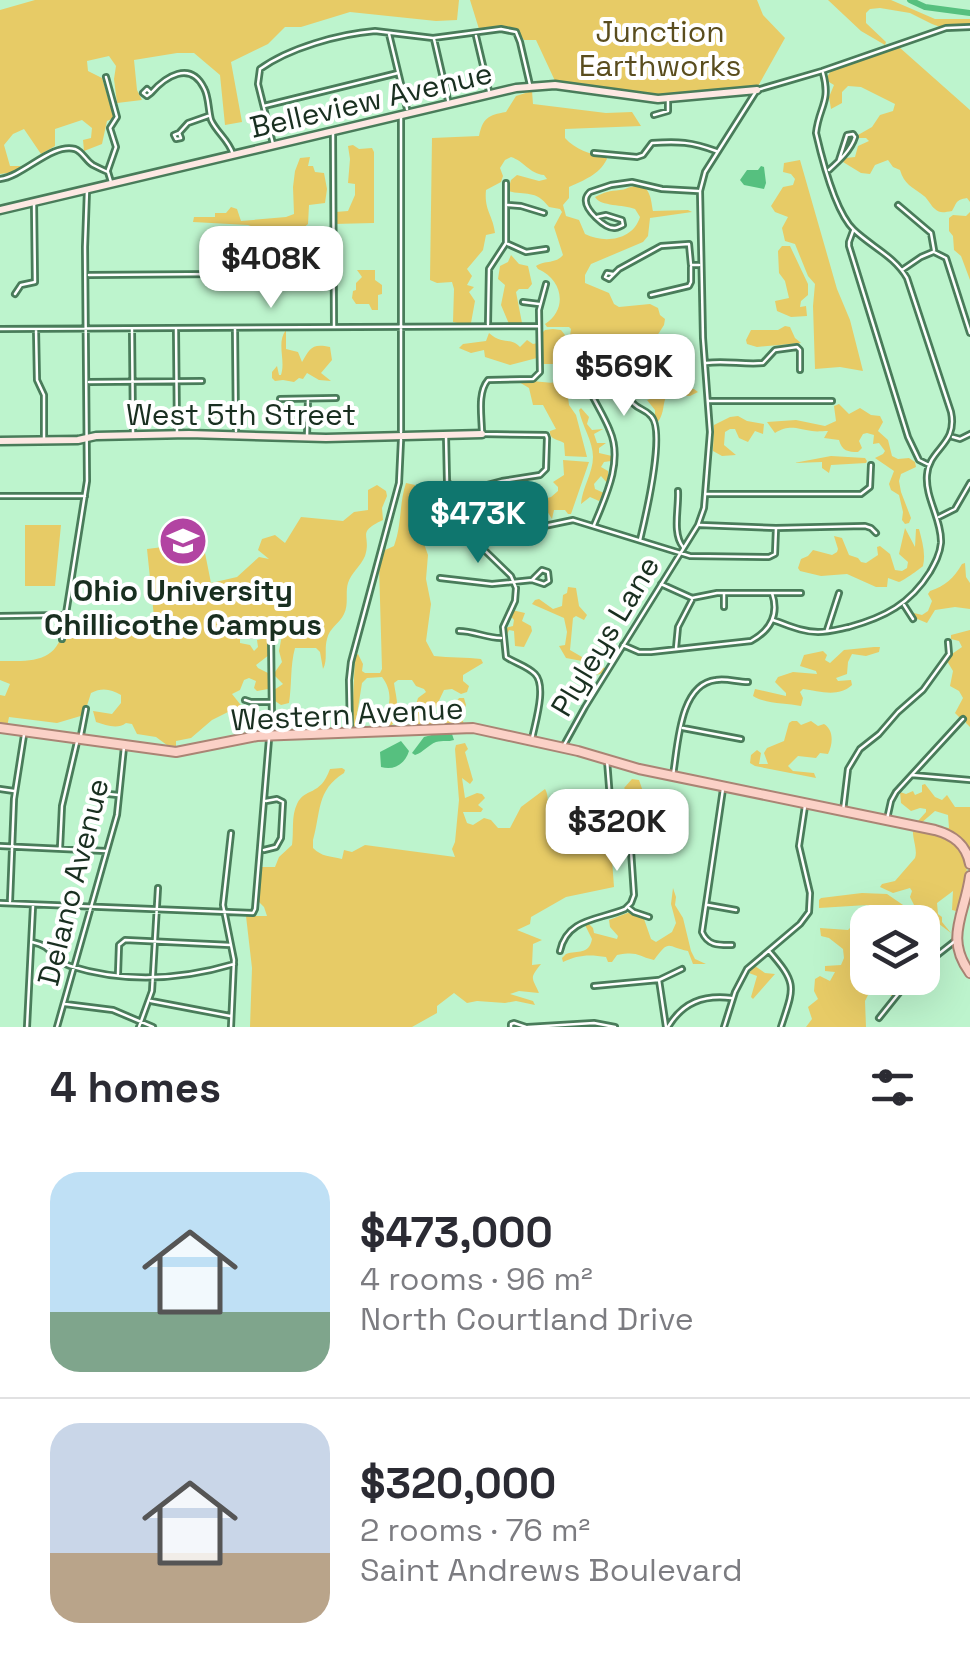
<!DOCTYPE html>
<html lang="en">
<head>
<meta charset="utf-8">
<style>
	:root { --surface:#fff; --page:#f2f2f3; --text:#2b2b33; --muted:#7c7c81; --line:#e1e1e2; --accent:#0f766e }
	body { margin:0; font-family:"Space Grotesk",sans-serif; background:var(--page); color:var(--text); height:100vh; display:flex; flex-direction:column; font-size:38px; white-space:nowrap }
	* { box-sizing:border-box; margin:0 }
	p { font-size:32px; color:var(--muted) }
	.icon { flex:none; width:55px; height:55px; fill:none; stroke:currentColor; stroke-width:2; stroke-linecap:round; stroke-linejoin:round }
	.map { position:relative; height:1027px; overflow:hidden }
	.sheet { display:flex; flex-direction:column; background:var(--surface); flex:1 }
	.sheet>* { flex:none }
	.controls { position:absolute; left:850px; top:905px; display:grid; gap:20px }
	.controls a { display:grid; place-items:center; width:90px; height:90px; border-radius:20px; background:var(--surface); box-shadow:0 10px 40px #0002; font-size:50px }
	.price { position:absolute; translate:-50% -85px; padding:0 22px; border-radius:20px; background:#fff; color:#222; font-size:32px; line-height:65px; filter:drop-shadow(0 2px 5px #0008) }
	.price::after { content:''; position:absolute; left:50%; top:60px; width:30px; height:22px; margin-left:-15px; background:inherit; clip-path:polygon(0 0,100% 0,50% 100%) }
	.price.active { background:var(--accent); color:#fff }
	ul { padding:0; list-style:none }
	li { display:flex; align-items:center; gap:30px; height:250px; padding:0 50px }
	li+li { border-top:2px solid var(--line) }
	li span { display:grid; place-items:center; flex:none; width:280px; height:200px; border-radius:30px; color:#555 }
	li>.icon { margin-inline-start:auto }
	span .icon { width:120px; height:120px; fill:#fffc; stroke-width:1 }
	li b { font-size:42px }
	h2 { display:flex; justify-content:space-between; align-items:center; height:120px; padding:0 50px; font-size:42px }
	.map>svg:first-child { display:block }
	.green { fill:#e7cb66 }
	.water { fill:#56c07f }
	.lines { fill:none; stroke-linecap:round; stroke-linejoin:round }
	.river { stroke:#56c07f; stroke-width:6 }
	.street-casing { stroke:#497c5a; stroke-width:8 }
	.secondary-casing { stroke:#497c5a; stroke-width:11 }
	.primary-casing { stroke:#aa8474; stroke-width:12 }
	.street { stroke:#fff; stroke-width:2.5 }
	.secondary { stroke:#fde8e3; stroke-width:6 }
	.primary { stroke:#fbd1c7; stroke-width:8 }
	.labels { text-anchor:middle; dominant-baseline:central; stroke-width:8; stroke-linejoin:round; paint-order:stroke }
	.park-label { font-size:30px; fill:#5a4d1e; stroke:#fff }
	.street-label { font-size:30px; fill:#192f20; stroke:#fff }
	.poi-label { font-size:30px; font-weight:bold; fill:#192f20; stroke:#fff }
</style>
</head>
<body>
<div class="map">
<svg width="970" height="1027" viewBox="0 0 970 1027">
	<rect width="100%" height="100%" fill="#bdf4cd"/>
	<path class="green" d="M35,0H459L457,20L436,21L350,12L301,27H285L268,44L231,62L242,122L225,125L220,75L194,53H177L134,60L137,90L142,100L117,103L114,79L116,66L109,56L87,61L88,71L102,78L114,118L107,121L102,144L84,151L83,140L91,138L92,128L82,120L55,129V146L41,154L24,129L13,134L4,145L10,166H21L14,172L0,174V10Z
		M470,0H757L763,15L785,38L757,88L653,97L556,83L536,40H524L517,30L505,28L479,29Z
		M828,0H891L935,19H970V25L943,28L932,24L910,13L880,8L870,9L866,13V23L886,42L885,45L861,31Z
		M899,47L970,110V202L967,198C955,200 957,203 952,211C945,212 940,214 935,209C931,206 928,199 924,196C912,187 904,184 900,170L893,167L888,160L875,165L870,174L861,173L843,162L846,158L855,157L858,146L869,141L866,138H858V135L872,127L880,115L893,111L895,104L861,87L848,86L842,92V103L831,109L829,97L834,85L829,82L827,77L831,71L866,56Z
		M532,91L533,104L606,113L632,112L641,126L565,129V138C575,149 590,155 605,156L607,159C599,175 584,180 569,187V198L563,205L566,216L579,220L585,234C605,244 633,240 640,217L635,209C623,204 601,207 595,197C605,192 609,191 620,190C625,190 630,186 636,186C651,185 651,201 653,211L688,210L692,212L650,218L648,236L643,242L591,264L585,275V283L609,293L614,304L619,307L650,304L658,308L660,315L665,319L664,325L655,339V364L671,367L661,378L676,381L680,387L694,389L698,392L690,396L667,395C662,404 665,412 658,422L655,419V410L647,400L653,398L655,395L651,382L652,375L638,369V359C622,341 594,345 572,344L569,342L571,329L569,327H547L545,324C568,309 563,280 538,269L536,266C545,260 556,264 563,255L554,227L562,212L560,209L549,207C535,189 526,196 508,191L511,180L517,175L539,181L547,179L544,175C530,174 524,161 511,157L505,160L500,168L503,176L501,182L486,190C484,211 493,215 495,233L486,235L483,250L467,269L472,276L467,285L474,287L469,292L475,301L471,323L466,325L453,322L454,289L452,282L437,283L430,280L432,138L479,136C483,118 488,115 506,112L516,96Z
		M353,145L359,149L372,148L374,152V223L334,224L335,212L348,211L355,195V184L348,183L350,159L348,146Z
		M310,157L308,166H313L315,172L324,173L327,189L325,203L309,205L308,224L302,229L271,228L270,233H264L261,238L255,234L256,228L248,225L193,222L194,217H215V213H226L231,207L237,209L241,221L286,217L294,214L293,187L295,171L300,158Z
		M800,160L837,289L850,320L863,371L840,367L815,369L813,306L815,284L808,276L795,244L785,241L782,228L788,217L775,212L771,206L783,187L793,185L795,179L791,174L783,172L784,163Z
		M970,212V280L961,256L954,250L953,236L949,231V218L953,215L966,216Z
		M782,246H790L808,284V295L801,301L800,307L806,306L807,316L791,317L777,311L775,301L789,298L785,281L779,273L778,251Z
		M511,255L519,264L528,266L532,284L528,289H519L516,292L522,323L509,324L501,305L505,285L498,279L500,266L508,262Z
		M357,270H375V280L382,285V294L378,295V310H372L369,304H356L352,298L353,291L356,290V283L362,277Z
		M785,326L790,327L795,338L801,343L757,347L747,344L746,340L751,330H778Z
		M553,329L561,330L565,335L561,344L566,348V381L569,405L576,415L587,457L565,456L564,443C558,439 549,440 550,431L556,429L543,405H533L529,388L519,382C532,378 549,386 560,381V376L554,372L555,364H543L541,361L542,333L545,330Z
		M286,330V349L298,352L302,362C310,349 311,343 330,347L332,360L321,373L331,381L319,380L307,373L303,379L299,378L294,382L283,380L275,381L272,378V372L277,366L279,375H281C286,360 276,343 286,330Z
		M489,333C502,345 510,337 520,347L527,340L533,344L538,343L537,358L510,365L485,357L484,350L471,353L459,348L463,344L486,341Z
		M839,404L849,414L860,408L871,415L880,416L883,422L878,431L888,440L892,456L898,459L909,458L915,462L916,467L901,474L899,481L901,492L911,518L909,523L905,524L902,520L903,512L899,495L891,490L889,484L894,471L875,458L883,454L885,451L879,443L873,444L874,435L867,433L863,434L859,441L862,448L858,452C848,452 842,451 839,440L824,438L828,431C823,431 817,432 812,431C797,429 790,424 775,433L767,422L796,420L825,426L836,421L834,406Z
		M581,408L589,417L587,424L592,430L603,429L594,434L597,443H606L599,448V453L612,456L611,461L604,462L601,467L608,471V484L601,476L594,484L595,489L604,493L599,501L590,497L581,504C582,488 593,473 593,457C593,441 582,426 579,410Z
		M738,416L747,421L764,424L763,434L755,431L748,442L739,438L735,429H730L725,432L724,445L736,455L722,456L713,451L714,425L730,417Z
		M831,456L865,458L867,461L866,463L831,465L829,473L822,468V462L794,463Z
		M563,460L589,462L571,514H568L565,510H554L552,519L547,511H533L527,504L551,497L558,491V487L553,482L564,475Z
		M406,483L415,485L425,504L422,538L428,555L426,579L431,604L426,641L434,656C449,658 467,657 481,659L483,663L463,675V681L469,686L467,692L461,694L452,689L444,690L435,709L437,716C449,715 453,707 459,698H464L466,705L461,716L464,724L412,726L410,724L418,698L426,692L424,689L416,686L412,680H398L394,683C396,698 401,710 392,725L386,726L382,718C392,706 392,690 382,677L367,678L362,683L355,727L352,725L355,656L358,654L363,664L362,671L365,673H380L382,669L379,565L383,551L394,546C402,524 399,504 406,483Z
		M377,485L386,491L387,496L382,508L383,520C355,533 372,535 365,556C361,566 351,573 348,583C345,593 349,604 344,614C340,623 329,628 327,639C324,650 328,659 323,669L320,652L316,648H295C290,666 292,685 289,703L281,705L275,701L274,690L283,684L275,676V672L282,662L279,651L282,635L269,629L240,638V643L250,645L254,651L258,647L257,640L266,638L269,640V655L256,665L258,668L268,673V689L257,691L254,688L256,681L249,678L244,680L240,690L232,694L244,709L255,708L258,712V717L254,719L228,712L212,720L191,738L176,741V747L171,748L156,737L137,734L132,724L126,723C117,730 106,725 96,722L93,711L112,714L121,703V695C111,689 102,687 91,693L84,715L57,723L9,717L7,727L0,726V695L5,696L10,684L0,680V661C28,661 57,664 63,629L106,630L154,617L147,549L163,547V540L175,538L177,549L205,553L211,583L237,577L259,557L269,559L258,550L262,539L275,535L285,543L301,517L343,521L354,512L368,510V490Z
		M25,525H61L55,586H25Z
		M905,528L915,547L916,529H919C922,541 926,553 923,566C920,569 901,582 899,582C895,581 892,579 888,578L887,587H876L847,574L821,576L800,571L798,568L801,559L808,556L813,550L832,555L837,552L838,549L834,536L842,538L849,555L858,558L861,562L866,563L878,555L877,547L880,546L890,554L895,570L902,571L907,568L908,562L899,554Z
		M965,563L966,577L970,583V609L955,607L935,610L927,623L915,618L914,613L922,615L928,611L932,601L928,594L930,591C945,586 954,578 962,564Z
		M568,587L576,588L579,606L587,615L584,620L576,616L573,618L570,650L594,664L596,671L606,667L608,669C596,680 588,673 582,661L566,658L559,646L565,645L567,632L564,618L532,604L535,600L539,599L553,609L562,606L563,595L567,593Z
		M512,610L525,613L522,621L531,626L532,631L524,647L515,646L514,631L509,630L506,637L504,636L505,628L513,626L514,620L510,615Z
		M970,630V727L966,723V716L959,717L955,713L963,698L959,691L950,686L953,671L947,661L949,656L962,647L959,641L951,639V635Z
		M874,647H880L879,652L866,656L852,654L848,662L847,674L836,678L838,681L851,680L852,685C838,698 819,691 803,689L800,692L803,698L801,706C786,703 766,704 753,696L755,689L786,696V693L775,682L778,677L793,672L817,674L816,671L800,666L804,655L823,651L827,655L825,660L830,663L844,650Z
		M792,721H797L801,725L811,721L818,726L824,724C834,730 833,744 828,754L820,753L816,758L798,756L788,766L793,771L814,773L816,778L755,766L750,763L751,755L757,750L761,753L759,764H768L764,753L767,748L784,741L789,723Z
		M465,743L468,749L465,752L473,780L470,784L462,778L465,798L477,793L482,794L485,798L478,805L483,809L481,812H463L467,823L473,825L484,818L491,820L498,828H510L521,807L545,789C552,800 542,814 549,825L609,818L614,887L566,897L531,917L530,924L517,930L542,940L533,944L532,965L541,964C529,979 532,977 539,993L519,991L510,994L533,1001L535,1005L516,1001L505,1003L477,1001L467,1003L454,993L437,1006V1013L412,1027H250L252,968L246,916H267L264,907L259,902L261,867H275L279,857L292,845C294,832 291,816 297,804C305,787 320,797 330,769L342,768L345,770L344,773C316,790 321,813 313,840V848C322,857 330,856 342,859L344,850L352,852L365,845L455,857L452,849L455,842L459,800L455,749L456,745Z
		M632,779L639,780L649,809L648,812L641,811L639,808L642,805L640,803L630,805L616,803L615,799L628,796L629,793L624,788Z
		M925,784L935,797L942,800L947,795L955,807H970V850L956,835L929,825L949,828L948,815L935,811L920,824L918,821L926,812V809L920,808L911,811L901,803L900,792L906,794L913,791L915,795L922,792V785Z
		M913,829C934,834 952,838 966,857L967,875L960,912L952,910L953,891L937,903L938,914L942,917V922L951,933L914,905L910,897L912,891L910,888L893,893L880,887L882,884L895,881L915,858C918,850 912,838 913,829Z
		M673,888L676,897L675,905L683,918L691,951L695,959L706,964H693L688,951C667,947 670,938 654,960C636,956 639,951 617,955L612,962H608L606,957C589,954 577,955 563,962L562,958L566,954C578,950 589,955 592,939L585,925L587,922L593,928L594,933L617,939L618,936L610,927L609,920L630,912L644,919L651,939L656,942L672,932L676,923L671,904Z
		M862,893L887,894L925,920L923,928L922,922H868V978H893L892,982L898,989L892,997L886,989L868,995L865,1001L866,1027H806L812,1019L808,1007L818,999L814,991L815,979L820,976L830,981L835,972L825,971V966L841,965L844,958L843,949L829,938L821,936L820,928L848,930L852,926L854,917L868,913L871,909L867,905L819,908V900L821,898Z
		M755,966L765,973L775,974L753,999L751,997L757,976L749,973Z"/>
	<path class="water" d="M761,166L764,167L766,183L764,189L744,185L740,180L747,170H758Z
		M439,733L452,734L454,740C448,742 443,740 436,742C428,745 424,752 415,755L412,753L424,737Z
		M401,741L409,751C405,764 394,771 381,767L380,752Z"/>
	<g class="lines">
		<path class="river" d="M910,0L925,7L970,13"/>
		<g class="street-casing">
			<path id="street" d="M389,34L407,109
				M476,36L489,91
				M434,39L448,100
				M106,77L117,117L110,128L116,147L108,170
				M151,93L147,96L143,93L147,89L151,93C165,77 190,60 204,88C209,97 208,109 211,120C217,133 228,139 233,154
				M264,106L398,73
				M654,115L668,111V100
				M179,133L174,135L176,139L181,138L179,133L188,123L208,116
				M333,134L334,326
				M273,144L258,84L260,69C289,48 339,34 375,31L433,38L501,29L516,32L520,42L530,85
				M594,153L637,157L643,155L652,143C678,141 692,142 716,151
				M829,170C839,161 851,150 855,137L853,134L847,135L839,160
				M0,179C24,176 51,143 75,149C83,152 86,161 93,165C95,166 105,171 108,172L111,182
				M508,205L521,206L544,213
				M898,205L931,233L934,250
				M597,217L606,215L622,220L623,225C620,226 618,228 615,228C605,229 584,209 586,199C586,196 588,194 590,192L611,185L632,182L662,189L698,191
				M853,231L849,242V246L908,437L919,460L929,465
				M508,244L526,252L546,249
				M934,252L946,258L970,333
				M902,270L921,257L933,252
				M613,274L607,273L605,277L609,279L619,269L661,246L689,244L691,265H699
				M89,275L333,273
				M15,294L21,285L35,282L34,203
				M651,295L689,286L691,282V267
				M523,302L539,304
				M488,324L489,269L506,243V183
				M0,329L539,326
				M36,329L37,380L44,395V439
				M235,329L236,431
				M132,330L133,432
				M176,330L177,432
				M706,363C726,360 743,365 763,363L775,350L797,347L800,350V370
				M89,382L202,381
				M280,399L336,398
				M709,401H832
				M401,432V116
				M307,436L308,399
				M446,436L447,481L450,486L460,492L475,541L511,576L516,588L515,601L503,627L506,657C515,663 527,666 535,674C547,686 535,723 532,739
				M953,437L960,439L970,434
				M678,491C679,509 672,533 683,547
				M460,492L502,481L540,475L546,469L547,438L546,435L482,434C482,417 477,393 488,380L533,379L540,372L539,310L546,284
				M706,494H861L870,487L871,465
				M0,496H85
				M939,517L955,509L970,483
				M594,525C606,496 623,461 610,431C603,413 591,397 585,379L589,373L606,365C617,372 621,386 628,397C637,411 643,407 651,416C666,431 645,519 640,540
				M700,525L776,528L865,526L871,528L876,533
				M443,537L472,536
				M477,540L573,520L690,556L769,557L775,554L776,528
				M440,578L492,584L532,580L544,584L549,581L548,572L542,570L532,580
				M661,584L692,598L717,593H801
				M904,605L913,619
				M724,607V594
				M0,616L63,615
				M773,620C788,625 802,632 818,632C829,632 839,629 849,627C885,617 910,604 930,572C935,563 940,554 941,543C942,520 925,498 927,475C929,448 958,445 951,412L907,278C894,256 872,247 854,230C835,212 822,159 816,133C819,106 831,103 823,73
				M827,630L839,593
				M459,631C474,631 486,638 501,638
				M251,635L267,633L271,635L272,722L270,731
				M62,639L87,481L85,247L87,190
				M623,645L639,652H651L751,641C771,630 779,614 772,593
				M676,648L678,627L692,600
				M245,700L251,702H270
				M683,728L741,739
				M350,730L349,680L351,662L399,483L401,440
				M81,735L86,709
				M564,745L585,707L698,525L704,508L710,432L703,338L700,191L705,172L757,90L822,71L946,28L970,27
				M673,775C678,746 679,684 716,680C726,678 737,682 748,682
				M912,775L970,780
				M0,789L14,791
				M723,789L702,932C708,946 719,945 732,945
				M99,793L118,795
				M843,811L848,769L860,749L879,734L898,712L923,690L949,654L948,642
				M887,819L891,801L896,792L963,719
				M0,846L106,851
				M60,848L62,806L77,742
				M264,850L276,847L281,838L283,802L277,799L266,801
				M10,901L14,799L24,735
				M0,903L253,913L255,909L269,739
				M708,905L736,910
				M629,908L634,912L649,917
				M32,942C54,946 51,960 70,966C124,983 180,980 234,964
				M560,951C567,918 599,920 625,909L631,903L634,895L629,821L610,799L607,760
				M769,951C798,984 794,987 781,1027
				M922,967L955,941
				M118,974L119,945L125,940L230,945
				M594,986L658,980
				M151,1001L230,1016
				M65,1004L113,1010L153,1027
				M879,1018L911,978
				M27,1027L33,906
				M57,1027L117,815L124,747
				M139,1027L152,991L158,888
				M231,1027L234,960L223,905L231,833
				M511,1027V1024L514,1023L526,1027
				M528,1027L594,1023L615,1027
				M666,1027L659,980L682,969
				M668,1027C683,1002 703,995 731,998
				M724,1027L735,992L747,969L800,924L809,912L810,893L799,846L805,806"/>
		</g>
		<g class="secondary-casing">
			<path id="secondary" d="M0,210L516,88L555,85L658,99L757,90
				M0,441L78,440L96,436L189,434L326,438L482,434"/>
		</g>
		<g class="primary-casing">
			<path id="primary" d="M0,728L176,752L257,736L473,728L578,751L639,769L935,830C953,835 966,844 970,864
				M970,876C965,914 944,938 970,973"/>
		</g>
		<use href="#street" class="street"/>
		<use href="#secondary" class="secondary"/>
		<use href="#primary" class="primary"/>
	</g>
	<defs>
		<g id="university-disc" transform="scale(2.5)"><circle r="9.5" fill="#b244a2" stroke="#fff"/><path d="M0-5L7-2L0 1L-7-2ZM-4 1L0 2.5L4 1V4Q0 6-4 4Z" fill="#fff"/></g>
	</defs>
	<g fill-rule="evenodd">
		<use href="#university-disc" x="183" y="541"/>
	</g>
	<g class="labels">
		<g class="park-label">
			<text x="660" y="31">Junction<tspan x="660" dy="34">Earthworks</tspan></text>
		</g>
		<g class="street-label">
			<text transform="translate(371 100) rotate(-13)">Belleview Avenue</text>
			<text x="241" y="414">West 5th Street</text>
			<text transform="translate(605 636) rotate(-59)">Plyleys Lane</text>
			<text transform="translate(347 714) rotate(-3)">Western Avenue</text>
			<text transform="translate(73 882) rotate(-76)">Delano Avenue</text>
		</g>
		<g class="poi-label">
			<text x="183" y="590">Ohio University<tspan x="183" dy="34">Chillicothe Campus</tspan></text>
		</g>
	</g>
</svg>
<div class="controls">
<a><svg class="icon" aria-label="layers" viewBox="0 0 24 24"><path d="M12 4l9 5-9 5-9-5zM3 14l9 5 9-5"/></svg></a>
</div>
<b class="price" style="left:271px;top:311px">$408K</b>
<b class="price" style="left:624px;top:419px">$569K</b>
<b class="price active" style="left:478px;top:566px">$473K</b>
<b class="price" style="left:617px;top:874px">$320K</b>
</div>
<section class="sheet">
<h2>4 homes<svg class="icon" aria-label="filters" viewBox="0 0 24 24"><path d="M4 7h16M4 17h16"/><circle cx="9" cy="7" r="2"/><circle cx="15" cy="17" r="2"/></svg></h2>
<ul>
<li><span style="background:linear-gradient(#bfe0f5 70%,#7fa58c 0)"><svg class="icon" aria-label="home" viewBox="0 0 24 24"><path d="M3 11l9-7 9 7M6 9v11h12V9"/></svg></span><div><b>$473,000</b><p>4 rooms · 96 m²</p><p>North Courtland Drive</p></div></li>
<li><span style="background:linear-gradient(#c9d6e8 65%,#b9a48a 0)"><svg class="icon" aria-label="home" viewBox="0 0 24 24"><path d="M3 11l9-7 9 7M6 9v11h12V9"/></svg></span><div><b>$320,000</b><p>2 rooms · 76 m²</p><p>Saint Andrews Boulevard</p></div></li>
</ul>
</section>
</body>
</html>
